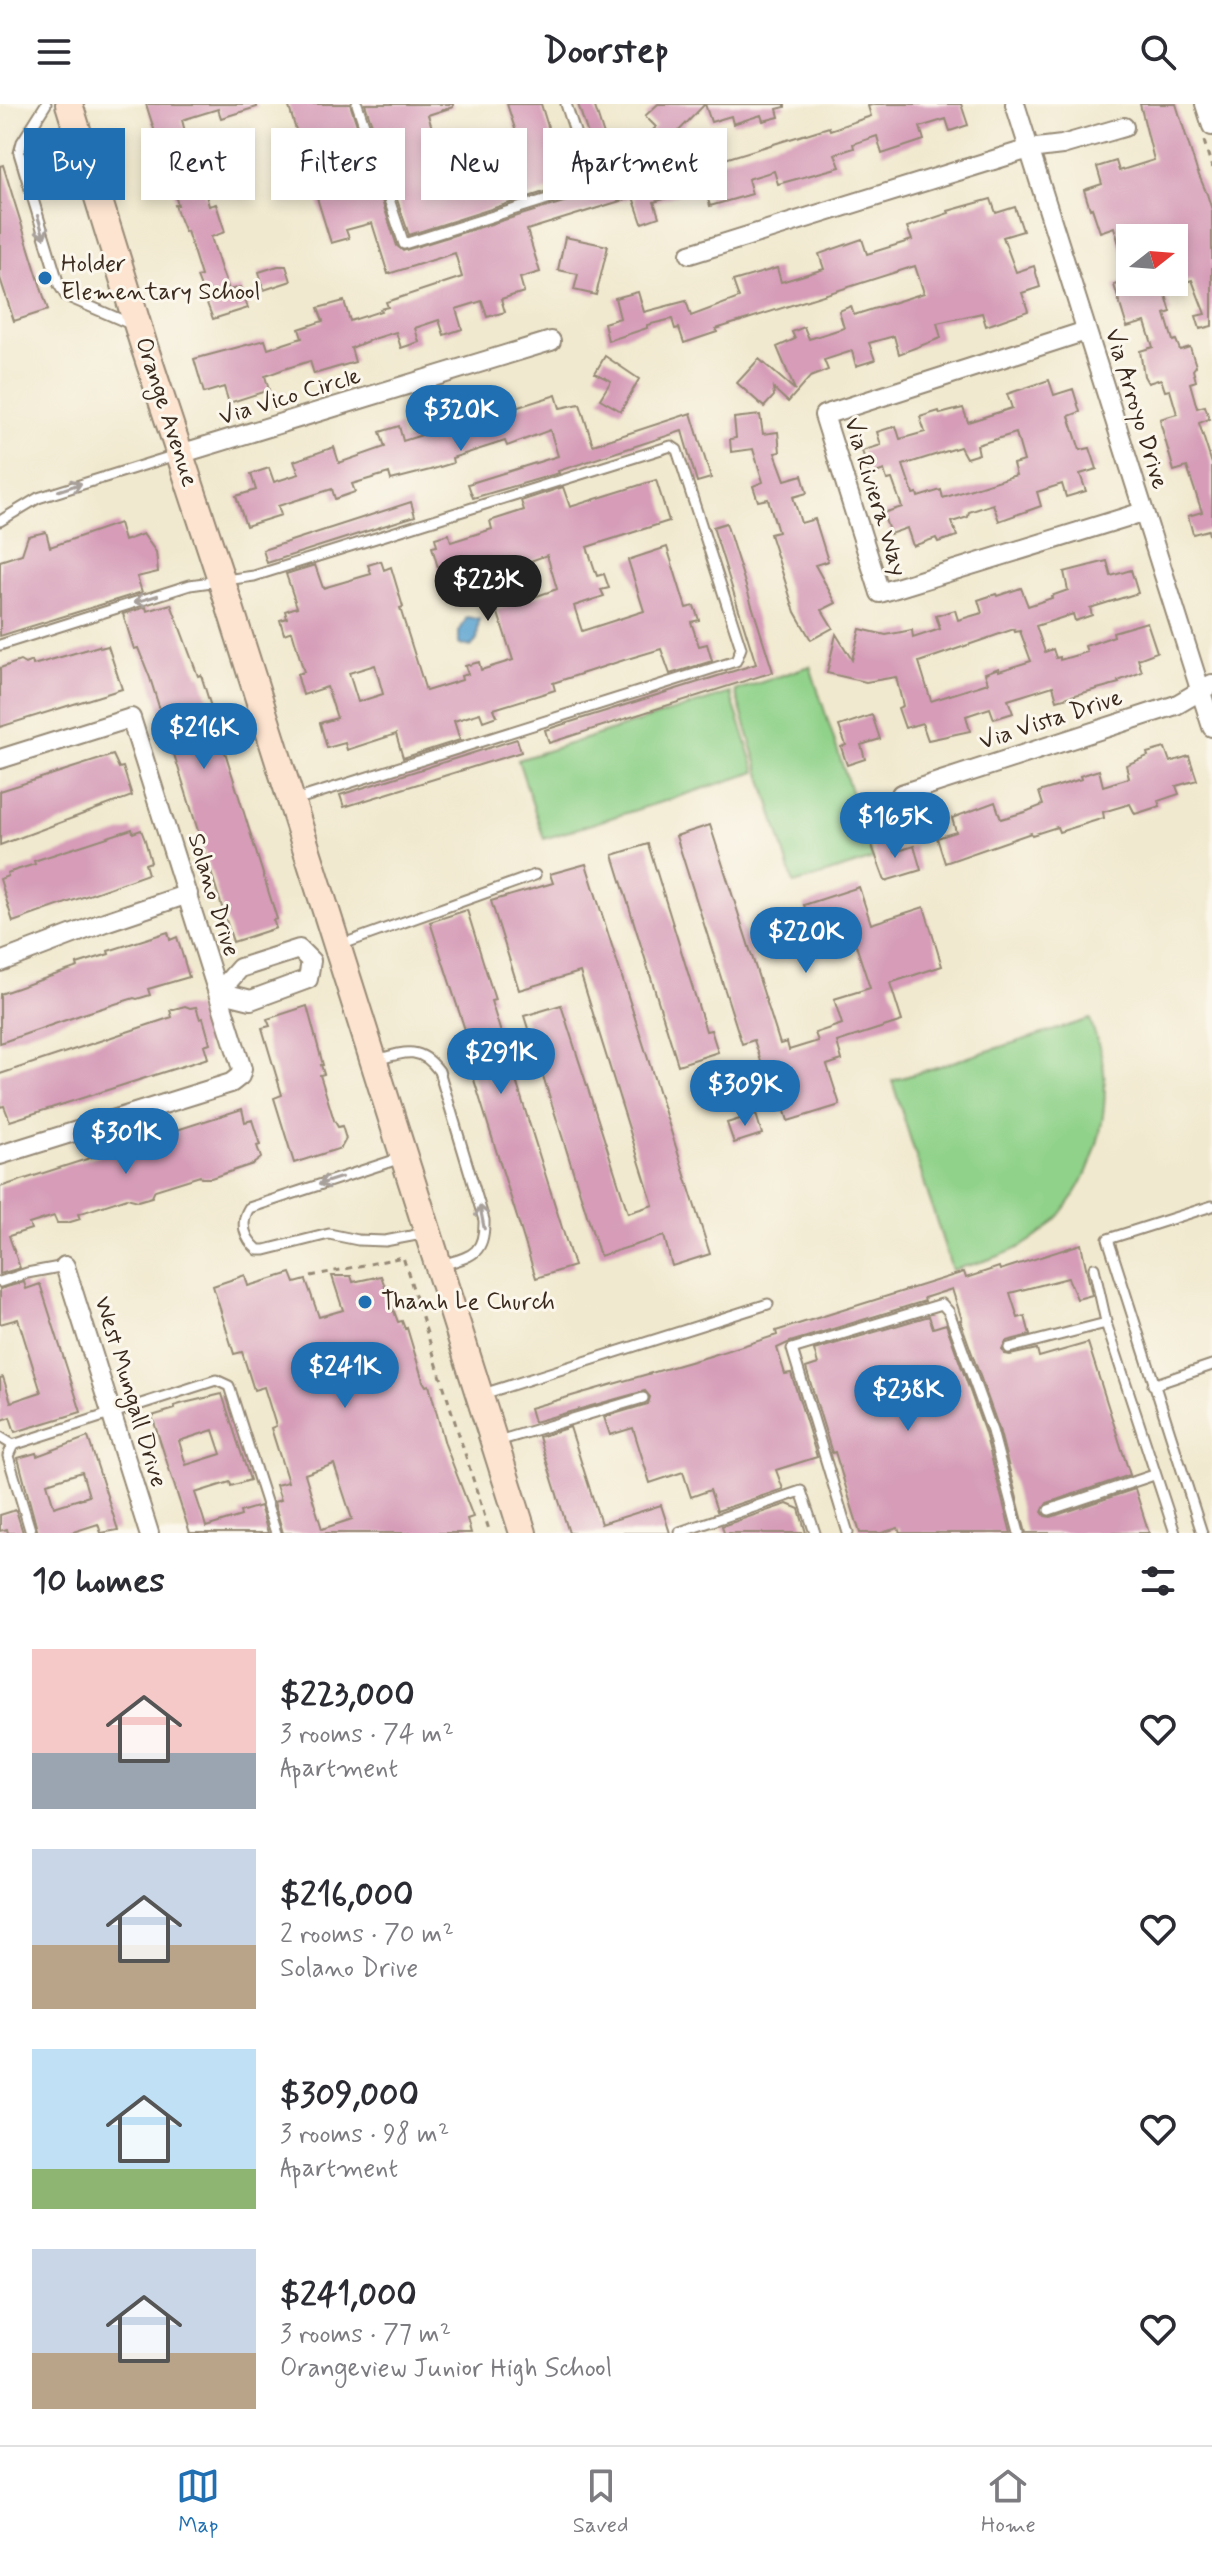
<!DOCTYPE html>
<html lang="en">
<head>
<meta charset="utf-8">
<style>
	:root { --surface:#fff; --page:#f2f2f3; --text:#2b2b33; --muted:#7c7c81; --line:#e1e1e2; --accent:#1f6fb2 }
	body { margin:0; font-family:Mynerve,sans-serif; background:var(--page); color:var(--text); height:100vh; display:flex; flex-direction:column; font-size:30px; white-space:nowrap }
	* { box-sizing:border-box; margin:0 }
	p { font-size:26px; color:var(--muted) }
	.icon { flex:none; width:44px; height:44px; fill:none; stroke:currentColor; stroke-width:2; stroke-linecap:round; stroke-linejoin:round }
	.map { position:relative; height:1429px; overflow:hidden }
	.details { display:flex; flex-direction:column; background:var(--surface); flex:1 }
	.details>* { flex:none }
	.banner { position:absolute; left:24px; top:24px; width:800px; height:72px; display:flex; gap:16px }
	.needle { width:52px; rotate:73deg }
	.buttons { position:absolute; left:1116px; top:120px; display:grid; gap:16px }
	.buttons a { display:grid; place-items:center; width:72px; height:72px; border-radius:0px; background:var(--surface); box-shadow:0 4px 12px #0003; font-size:40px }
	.price { position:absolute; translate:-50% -68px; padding:0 18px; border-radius:28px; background:var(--accent); color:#fff; font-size:26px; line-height:52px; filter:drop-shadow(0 2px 4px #0008) }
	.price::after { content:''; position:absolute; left:50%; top:48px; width:24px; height:18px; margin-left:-12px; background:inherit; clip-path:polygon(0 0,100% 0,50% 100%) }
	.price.current { background:#222; color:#fff }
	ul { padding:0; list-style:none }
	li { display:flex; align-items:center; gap:24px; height:200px; padding:0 32px }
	li span { display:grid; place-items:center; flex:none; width:224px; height:160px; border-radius:0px; color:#555 }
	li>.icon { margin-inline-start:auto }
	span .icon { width:96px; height:96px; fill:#fffc; stroke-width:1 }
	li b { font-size:34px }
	h2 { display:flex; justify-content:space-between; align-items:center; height:96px; padding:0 32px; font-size:34px }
	.tag { padding:0 28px; border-radius:0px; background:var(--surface); box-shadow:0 4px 12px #0003; font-size:28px; line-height:72px }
	.tag.current { background:var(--accent); color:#fff }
	header { display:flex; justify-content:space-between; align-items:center; height:104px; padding:0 32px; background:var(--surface); font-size:36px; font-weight:700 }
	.tabs { display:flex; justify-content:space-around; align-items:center; height:112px; border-top:2px solid var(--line); background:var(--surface); font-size:22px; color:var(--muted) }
	.tabs a { display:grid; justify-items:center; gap:4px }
	.tabs .current { color:var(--accent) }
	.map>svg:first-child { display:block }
	.green { fill:#90d28a; stroke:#667e54; stroke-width:2 }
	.water { fill:#59a2d0; stroke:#4a6677; stroke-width:2 }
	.building { fill:#d69cb8; fill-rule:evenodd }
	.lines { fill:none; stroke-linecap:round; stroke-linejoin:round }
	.lane-casing { stroke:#968a76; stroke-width:13 }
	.street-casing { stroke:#968a76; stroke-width:22 }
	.secondary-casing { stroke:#968a76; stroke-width:30 }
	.path { stroke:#968a76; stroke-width:3; stroke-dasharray:6 6; stroke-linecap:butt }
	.lane { stroke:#fff; stroke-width:9 }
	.street { stroke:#fff; stroke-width:18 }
	.secondary { stroke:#fde4d0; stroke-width:26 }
	.oneway { stroke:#a79f9a }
	.poi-dot { fill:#1f6fb2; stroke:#fbf7ec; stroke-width:3 }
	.labels { text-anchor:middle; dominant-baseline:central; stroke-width:6; stroke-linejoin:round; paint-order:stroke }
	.poi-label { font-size:24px; fill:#3b2a1e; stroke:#fbf7ec; text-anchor:start }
	.street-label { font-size:24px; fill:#3b2a1e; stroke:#fbf7ec }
</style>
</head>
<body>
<header><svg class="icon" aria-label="menu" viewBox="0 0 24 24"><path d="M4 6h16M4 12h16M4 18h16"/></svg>Doorstep<svg class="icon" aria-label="search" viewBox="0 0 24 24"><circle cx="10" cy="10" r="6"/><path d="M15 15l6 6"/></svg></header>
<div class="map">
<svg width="1212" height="1429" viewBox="0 0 1212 1429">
	<rect width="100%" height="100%" fill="#fbf7ec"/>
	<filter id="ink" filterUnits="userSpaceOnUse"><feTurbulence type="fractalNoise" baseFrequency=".0125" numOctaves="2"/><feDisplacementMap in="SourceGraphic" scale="16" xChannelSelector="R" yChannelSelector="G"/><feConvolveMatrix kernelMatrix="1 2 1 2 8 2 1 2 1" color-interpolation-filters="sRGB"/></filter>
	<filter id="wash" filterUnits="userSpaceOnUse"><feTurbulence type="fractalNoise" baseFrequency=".006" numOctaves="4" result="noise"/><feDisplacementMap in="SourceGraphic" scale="32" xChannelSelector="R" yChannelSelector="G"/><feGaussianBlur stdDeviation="1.8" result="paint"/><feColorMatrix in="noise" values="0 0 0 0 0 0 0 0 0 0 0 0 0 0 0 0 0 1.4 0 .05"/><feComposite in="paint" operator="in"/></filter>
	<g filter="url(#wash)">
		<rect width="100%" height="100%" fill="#f1e9cf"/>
		<path class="green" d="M810,562L873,755L794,780L735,587Z
			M730,589L756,668L544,735L518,656Z
			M1090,915C1093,926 1098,938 1101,950C1116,1016 1086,1104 1027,1139C1004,1153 977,1159 952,1166L892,977Z"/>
		<path class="water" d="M467,513L479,515L477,536L471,543L459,540V528Z"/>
		<g id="blocks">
			<path class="building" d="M146,0H257V3L221,14L218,5L182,16L192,55L199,52L204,69L200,70L209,102L216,100L225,128L211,133L221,165L229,186L241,183L248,204L213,215L197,173L201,172L187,127L185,128L180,116L175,101H178Z
				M288,0H350L397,142L403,147L606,85L578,0H594L619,78L644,70L646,76L673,67L671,62L709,50L712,59L829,23L830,26L871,12L868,2L876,0H961L968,21L950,27L946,15L920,23L924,36L882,50L877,32L853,40L854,44L835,50L840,63L778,80L774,67L748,75L752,90L710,102L705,85L687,90V88L654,98L659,113L642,119L633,93L527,126L540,168L520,174L524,188L501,195L505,208L487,213L482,197L456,205L462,225L444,231L439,216L415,224L419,238L401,244L396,228L370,236L351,244L355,258L314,270L310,257L284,265L265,272L269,286L229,299L224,283L204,289L194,255L265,236L268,245L302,234L299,225L323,217L318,204L344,197L350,217L381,207L380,205L388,203L386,198L462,173L455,149L388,170L372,119L346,126L349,134L331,139Z
				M365,0H453V3L428,11L449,80L494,63L495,65L525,56L507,0H541L566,81L409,131Z
				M658,0H785V3L777,5L779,13L763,17L761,11L733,20L731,12L711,18L705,0L661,45L648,31L656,23L645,12Z
				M1140,0H1176L1197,67L1207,90L1212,106V222L1200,225L1196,212L1205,210L1192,176L1186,178L1174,142V134H1130V166L1127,167L1114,123L1100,128L1092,104L1090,105L1084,86L1102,80L1097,63L1116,57L1119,67L1154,56Z
				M3,61L48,206L14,217L0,174V62Z
				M991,95L996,109L1015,103L1023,127L1003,133L1016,168L1034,162L1040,183L1022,189L1028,207L986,222L982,209L937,219L941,234L899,250L894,232L869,239L875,256L856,262L852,247L824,256L828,266L810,273L788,298L773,284L774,292L764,303L737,279L759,255L795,286L777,243L795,235L792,228L804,223L809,235L844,224L839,207L851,202L854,211L924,189L915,162L716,225L717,228L684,239L679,224L675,225L672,215L647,221V224L608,237L604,219L620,214L615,194L638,188L644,208L686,197L691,212L739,194L733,177L777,164L781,178L824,165L819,150L862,135L867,150L912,136L907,123L949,109L948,107Z
				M565,133L608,142L596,191L574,186L578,170L558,166Z
				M278,162H286L291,177L264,186L259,168Z
				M1124,178H1162L1171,208L1165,210L1173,237L1176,236L1180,246L1190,243L1196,262L1193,266L1196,277L1190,279L1197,304L1205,302L1209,315L1199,319L1212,360V430L1209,431L1208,426L1193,430L1188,412L1202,408L1187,363L1174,367L1161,321L1160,315L1177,310L1170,286L1165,287L1161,275L1148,279L1144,272L1140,247L1153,243L1145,218L1127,223L1114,181Z
				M605,252L639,275L621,307L600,295L611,277L595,269Z
				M1049,276L1054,291L1073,285L1080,308L1069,312L1080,346L1090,344L1097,365L1080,370L1086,387L1066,393L1062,380L1037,388L1041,402L999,417L993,400L969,408L968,413L952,418L957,432L938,438L936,434L913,442L907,424L890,430L883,409L902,403L892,375L887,376L884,366L870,371L862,347L881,341L877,328L896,322L900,335L925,328L920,313L939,307L940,310L963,304L968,318L1012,304L1007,290ZM1016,329L1024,357L1013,360L1016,371L943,394L941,386L918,393L917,389L913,390L903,361L960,343L966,354L979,350L977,341Z
				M507,289L512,305L556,291L560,304L580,300L593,341L691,309L711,374L697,378L682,327L558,367L559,369L473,394L468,380L558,352L550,326L507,342L505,337L452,354L453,359L430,366L391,376L389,369L352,380L355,388L335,395L332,385L278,402L281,411L246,422L236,392L256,386L251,370L269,364L274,378L299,370L294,357L334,343L339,359L385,343L380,328L399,322L403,337L428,329L424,316L445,308L464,302L469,316L493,309L489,294Z
				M760,311L763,330L778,328L780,348L775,349L785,376L802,371L807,389L793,393L801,419L815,415L828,457L815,461L836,499L822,506L833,524L811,536L795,508L770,430L778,428L768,395L758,397L753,382L763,378L753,345L731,348L730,335L736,334L734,314Z
				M656,376L669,417L587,443L597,472L604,470L609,484L601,486L604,492L574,502L582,527L644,507L628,456L667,443L686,504L694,502L699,516L691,518L699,542L707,540L712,557L670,570L661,545L624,556L553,579L555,586L494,605L497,612L483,617L480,609L454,617L460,636L403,654L396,630L347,646L345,639L327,644L320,619L337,614L327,583L303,591L297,570L304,568L292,527L284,530L280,516L287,514L285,507L297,503L286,470L315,461L323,484L371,470L368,461L381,457L384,466L391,463L403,503L400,504L426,587L462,576L461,572L468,570L465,562L479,558L481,566L513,556L497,506L557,485L547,451L519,461L522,469L509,473L506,464L464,477L467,485L453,489L451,482L444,484L432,443L437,442L435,434L449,430L451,438L492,425L490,417L524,406L521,397L563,383L570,403ZM375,561L383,590L358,598L349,569Z
				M411,398L415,412L267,459L263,446Z
				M119,419L124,437L143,430L156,448L158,468L137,473L142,488L0,532V457L22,450L28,432L46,428L50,443Z
				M726,419L773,568L549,639L545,626L756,560L713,423Z
				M1107,457L1111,472L1131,466L1138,489L1090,504L1092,511L1075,517L1073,510L1036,522L1045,548L1053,545L1056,554L1060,553V556L1087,548L1085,542L1114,532L1113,528L1147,518L1157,548L1138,555L1142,568L1118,577L1119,579L1057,596L1053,582L1008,596L1013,609L994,615L990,604L966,612L970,627L928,636L922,619L905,624L898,604L903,602L896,573L866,578L827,569L836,530L852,556L860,525L886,531L912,526L913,534L940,525L936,512L955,506L958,516L982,509L978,496L996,490L997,492L1021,484L1028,502L1052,494L1051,492L1068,486L1064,468ZM1014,525L1015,528L1020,527L1031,557L999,567V564L985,569L988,579L931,597L919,558Z
				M171,500L198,572L201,571L277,815L273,816L276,824L233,838L150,574L138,544L134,545L123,510L146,503L147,507Z
				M99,542L100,544L108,542L122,585L0,623V564L20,557L25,560L32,557L33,561Z
				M872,611L880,635L861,641L865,655L847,661L841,643L846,641L839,622Z
				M517,635L521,648L344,703L340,691Z
				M1165,644L1170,658L1189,652L1197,676L1176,682L1179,690L1158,697L1160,702L1135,710L1130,700L1103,708L1104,714L1059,728L1057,723L1032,731L1031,729L945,759L937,734L956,728L952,714L995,698L1001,715L1025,708L1043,701L1039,688L1081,675L1080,672L1099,666L1103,682L1129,674L1126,661L1148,652L1147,649Z
				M113,651L119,664L123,663L132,692L0,741V687Z
				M710,721L780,940L787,938L789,946L818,937L815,929L842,920L834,895L870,884L852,829L817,840L804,801L859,783L871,820L924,803L942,862L890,879L902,917L837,938L842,956L827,961L840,1001L788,1017L779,988L772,990L754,936L742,940L676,732Z
				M132,725L133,729L141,726L145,736L151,758L145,760L148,770L13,818L0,775L8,772L7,769L35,760L34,757Z
				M890,733L895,748L914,742L921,766L885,777L871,739Z
				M648,740L706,927L711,926L718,948L678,961L613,751Z
				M586,760L710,1150L672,1162L664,1132L600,1152L524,912L561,901L628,1109L653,1101L580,868L519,886L491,797L553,779L550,770Z
				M467,806L495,896L491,897L574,1162L536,1174L460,931L466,929L430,818Z
				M168,828L170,836L177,833L189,873L148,885L150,891L137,895L134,894L83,910L0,939V890L78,863L77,860L109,850L108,847Z
				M185,902L190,904L196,903L200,915L203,914L210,939L204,941L208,954L10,1017L4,1002L0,1003V970L172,913L170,906Z
				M307,902L323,961H321L324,970L320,971L334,1016L338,1023L342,1022L346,1035L341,1044L294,1059L274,994L282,991L262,924L270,922L267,915Z
				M242,1005L245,1018L252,1016L260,1041L257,1042L261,1054L253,1060L211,1074H201L200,1072L155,1086L152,1093L138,1097L127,1094L78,1110L80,1115L67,1119H57L54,1112L29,1120L31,1125L9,1132L20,1164L0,1170V1083Z
				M756,1010L762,1030L734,1039L727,1019Z
				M1081,1140L1092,1191L1077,1195L1068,1174L1010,1189L1018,1214L1025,1212L1030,1231L1006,1237L1002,1245L1004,1250L1010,1251L1037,1245L1039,1253L1088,1239L1130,1371L1047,1399L1042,1408L1045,1412L1051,1413L1135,1385L1149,1429H1026L999,1325L960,1216H962L952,1185L924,1194L925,1197L790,1238L777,1244L785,1270L791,1269L817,1353L776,1366L783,1385L717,1407L710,1386L691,1393L683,1368L650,1379L633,1324L610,1331L604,1313L648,1300L650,1293L645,1287L534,1318L530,1304L707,1253L777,1231L776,1227L964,1168L966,1174L999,1163L1000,1166Z
				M291,1169L295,1179L306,1176L319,1213L343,1206L332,1172H351L353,1178L381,1172L398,1218L402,1217L405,1225L407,1224L423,1277L426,1282L429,1281L445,1340L473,1413L467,1415L471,1429H283L274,1398L281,1396L276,1381L288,1378L271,1324L276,1322L264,1283L254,1286L242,1248L234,1250L213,1182L245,1171L248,1182ZM334,1360L352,1415L322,1425L305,1370Z
				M24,1178L26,1185L40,1180L81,1308L15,1328L10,1313L0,1317V1274L3,1273L11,1298L41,1288L18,1215L0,1220V1185Z
				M929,1212L933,1224L946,1220L985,1329L1011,1429H900L898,1424L881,1429H860L835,1348L832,1349L806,1264L818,1260L814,1246Z
				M222,1290L250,1376L231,1382L230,1378L195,1389L203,1413L206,1423L241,1412L240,1408L260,1402L268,1429H190L182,1405L152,1312L175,1305L174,1302L184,1299ZM213,1326L221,1350L186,1361L179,1337Z
				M570,1323L601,1420L661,1401L670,1429H569L539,1333Z
				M88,1333L118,1426L101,1429L98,1420L70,1429H38L18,1354L36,1349L37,1352ZM82,1368L89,1392L54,1403L47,1379Z
				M787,1400L799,1405L806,1429H724L722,1422Z
				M16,1406L23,1429H8L7,1425L0,1427V1411Z"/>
		</g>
	</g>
	<g filter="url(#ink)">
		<use href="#blocks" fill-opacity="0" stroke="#968a76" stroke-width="2"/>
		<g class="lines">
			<g class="lane-casing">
				<path id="lane" d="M46,0L22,38L19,49L59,181L66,192L133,221
					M357,0L404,140L592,81L566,0
					M0,417L38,394L179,350
					M0,541L190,481L254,472L671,342L677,346L741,544L736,557L295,696
					M340,841L535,771
					M377,956C404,948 420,941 439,967L484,1116C485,1151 471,1152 442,1161
					M401,1054L249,1104C240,1119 244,1134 258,1146H265L329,1130L358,1136L385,1137L427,1129
					M1094,1164L1107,1222L1175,1429
					M0,1178L27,1169L65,1162
					M1009,1244L1106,1219
					M1153,1281L1212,1261
					M483,1290L768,1200
					M0,1333L13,1341
					M498,1337L643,1294
					M1049,1406L1154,1371
					M680,1428L801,1387L815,1429
					M31,1429L8,1352L13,1341L216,1276L229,1282L276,1429
					M848,1429L792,1245L942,1200L949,1208L992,1327L1019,1429
					M1202,1429L1108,1135L1212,1102"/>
			</g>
			<g class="street-casing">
				<path id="street" d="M1015,0L1212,623
					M1205,0L1212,22
					M690,150L1029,45L1062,41L1124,23
					M1086,227L824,311L880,489L1143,408
					M180,350L551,237
					M0,655L131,614L242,965L240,972L231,979L0,1051
					M901,690L1176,601L1212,580
					M0,858L105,818L188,790
					M219,888L251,896L308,875L311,857
					M219,888L240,864L299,845L311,857
					M65,1162L149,1429"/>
			</g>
			<g class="secondary-casing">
				<path id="secondary" d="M69,0L144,242L222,478L523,1429"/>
			</g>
			<path class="path" d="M1204,37L1212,64
				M311,1172L403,1153L490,1429"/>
			<use href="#lane" class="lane"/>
			<use href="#street" class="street"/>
			<use href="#secondary" class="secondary"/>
		</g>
		<defs><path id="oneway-shaft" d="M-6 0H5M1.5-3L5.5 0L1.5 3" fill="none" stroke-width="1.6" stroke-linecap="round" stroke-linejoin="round" transform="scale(2)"/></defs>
		<g class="oneway">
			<use href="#oneway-shaft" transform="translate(41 123) rotate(73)"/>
			<use href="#oneway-shaft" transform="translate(70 383) rotate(-18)"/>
			<use href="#oneway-shaft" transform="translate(146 495) rotate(163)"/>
			<use href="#oneway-shaft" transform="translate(330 1077) rotate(162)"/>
			<use href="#oneway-shaft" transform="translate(482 1113) rotate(-101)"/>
		</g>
	</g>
	<g class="poi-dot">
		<circle cx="45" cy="174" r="8"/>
		<circle cx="365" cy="1198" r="8"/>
	</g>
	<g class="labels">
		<g class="poi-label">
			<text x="61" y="160">Holder<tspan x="61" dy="28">Elementary School</tspan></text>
			<text x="381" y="1198">Thanh Le Church</text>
		</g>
		<g class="street-label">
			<text transform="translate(290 293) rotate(-17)">Via Vico Circle</text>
			<text transform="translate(1136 305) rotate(73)">Via Arroyo Drive</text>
			<text transform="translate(166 308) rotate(72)">Orange Avenue</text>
			<text transform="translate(875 393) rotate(73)">Via Riviera Way</text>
			<text transform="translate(1051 616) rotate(-18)">Via Vista Drive</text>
			<text transform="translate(213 791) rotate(73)">Solano Drive</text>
			<text transform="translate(130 1288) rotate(73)">West Mungall Drive</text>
		</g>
	</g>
</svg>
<div class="buttons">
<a><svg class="needle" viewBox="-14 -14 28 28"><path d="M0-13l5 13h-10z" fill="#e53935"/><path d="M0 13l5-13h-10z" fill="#7c7c81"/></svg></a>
</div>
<b class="price" style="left:461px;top:349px">$320K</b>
<b class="price current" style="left:488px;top:519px">$223K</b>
<b class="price" style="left:204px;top:667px">$216K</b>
<b class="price" style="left:895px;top:756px">$165K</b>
<b class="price" style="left:806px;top:871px">$220K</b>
<b class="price" style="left:501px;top:992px">$291K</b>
<b class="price" style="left:745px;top:1024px">$309K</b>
<b class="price" style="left:126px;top:1072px">$301K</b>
<b class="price" style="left:345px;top:1306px">$241K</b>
<b class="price" style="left:908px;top:1329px">$238K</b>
<div class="banner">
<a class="tag current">Buy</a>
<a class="tag">Rent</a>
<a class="tag">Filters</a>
<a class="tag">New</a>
<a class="tag">Apartment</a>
</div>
</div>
<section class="details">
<h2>10 homes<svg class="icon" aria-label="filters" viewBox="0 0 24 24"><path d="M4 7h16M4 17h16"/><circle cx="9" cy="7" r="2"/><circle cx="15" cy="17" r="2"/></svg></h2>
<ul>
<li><span style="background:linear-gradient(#f6c9c9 65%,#9aa5b1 0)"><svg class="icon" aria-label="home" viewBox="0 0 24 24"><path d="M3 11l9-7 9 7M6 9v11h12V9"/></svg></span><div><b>$223,000</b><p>3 rooms · 74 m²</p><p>Apartment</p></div><svg class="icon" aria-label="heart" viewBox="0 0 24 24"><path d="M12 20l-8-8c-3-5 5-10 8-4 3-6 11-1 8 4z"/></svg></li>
<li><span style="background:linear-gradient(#c9d6e8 60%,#b9a48a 0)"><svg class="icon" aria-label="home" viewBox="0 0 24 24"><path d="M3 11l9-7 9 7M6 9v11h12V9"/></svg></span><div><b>$216,000</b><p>2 rooms · 70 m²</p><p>Solano Drive</p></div><svg class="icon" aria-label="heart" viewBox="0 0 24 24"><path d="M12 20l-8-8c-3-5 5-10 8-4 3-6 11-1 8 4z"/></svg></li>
<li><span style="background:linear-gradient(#bfe0f5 75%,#8fb573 0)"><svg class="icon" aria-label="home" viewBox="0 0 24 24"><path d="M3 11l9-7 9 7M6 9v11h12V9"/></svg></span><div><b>$309,000</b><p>3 rooms · 98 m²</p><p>Apartment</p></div><svg class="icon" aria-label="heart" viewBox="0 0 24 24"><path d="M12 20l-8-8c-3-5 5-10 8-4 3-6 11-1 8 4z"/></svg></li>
<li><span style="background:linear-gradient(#c9d6e8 65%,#b9a48a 0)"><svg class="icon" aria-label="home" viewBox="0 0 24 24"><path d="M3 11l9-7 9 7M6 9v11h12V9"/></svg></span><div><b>$241,000</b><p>3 rooms · 77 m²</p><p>Orangeview Junior High School</p></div><svg class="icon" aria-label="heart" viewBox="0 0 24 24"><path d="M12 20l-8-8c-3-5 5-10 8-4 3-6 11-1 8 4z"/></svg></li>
</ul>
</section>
<nav class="tabs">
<a class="current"><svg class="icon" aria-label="map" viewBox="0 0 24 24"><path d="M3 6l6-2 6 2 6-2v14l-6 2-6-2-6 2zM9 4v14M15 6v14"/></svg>Map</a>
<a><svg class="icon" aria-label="saved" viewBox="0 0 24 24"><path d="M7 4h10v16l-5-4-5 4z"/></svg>Saved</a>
<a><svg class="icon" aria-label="home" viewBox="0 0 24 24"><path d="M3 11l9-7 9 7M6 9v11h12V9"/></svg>Home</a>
</nav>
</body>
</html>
